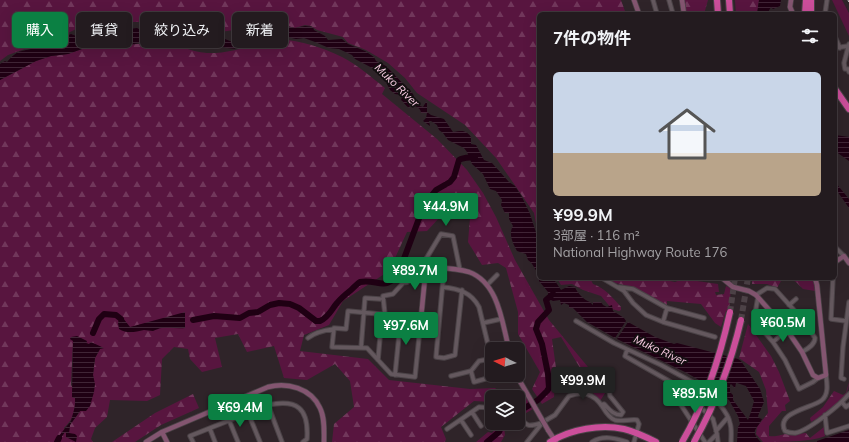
<!DOCTYPE html>
<html lang="ja">
<head>
<meta charset="utf-8">
<style>
	:root { --surface:#231b1f; --page:#2f282c; --text:#f1f3f6; --muted:#a3a1a4; --line:#40393d; --accent:#0b8043 }
	body { margin:0; font-family:Mulish,"Noto Sans JP",sans-serif; background:var(--page); color:var(--text); height:100vh; display:flex; flex-direction:column; font-size:15px; white-space:nowrap }
	* { box-sizing:border-box; margin:0 }
	p { font-size:13px; color:var(--muted) }
	.icon { flex:none; width:22px; height:22px; fill:none; stroke:currentColor; stroke-width:2; stroke-linecap:round; stroke-linejoin:round }
	.map { position:relative; flex:1; overflow:hidden }
	.panel { position:absolute; left:537px; top:12px; width:300px; height:268px; display:flex; flex-direction:column; background:var(--surface); border-radius:6px; box-shadow:0 4px 16px #0002,0 0 0 1px var(--line) }
	.panel>* { flex:none }
	.guide { position:absolute; left:12px; top:12px; width:380px; height:36px; display:flex; gap:8px }
	.needle { width:26px; rotate:275deg }
	.controls { position:absolute; left:485px; top:342px; display:grid; gap:8px }
	.controls a { display:grid; place-items:center; width:40px; height:40px; border-radius:6px; background:var(--surface); box-shadow:0 4px 16px #0002,0 0 0 1px var(--line); font-size:20px }
	.price { position:absolute; translate:-50% -34px; padding:0 9px; border-radius:4px; background:var(--accent); color:#fff; font-size:13px; line-height:26px; filter:drop-shadow(0 1px 2px #0008) }
	.price::after { content:''; position:absolute; left:50%; top:24px; width:12px; height:9px; margin-left:-6px; background:inherit; clip-path:polygon(0 0,100% 0,50% 100%) }
	.price.selected { background:#222; color:#fff }
	ul { padding:0; list-style:none }
	li { display:grid; align-content:center; gap:8px; height:212px; padding:0 16px }
	li span { display:grid; place-items:center; height:124px; border-radius:6px; color:#555 }
	li>.icon { margin-inline-start:auto }
	span .icon { width:72px; height:72px; fill:#fffc; stroke-width:1 }
	li b { font-size:17px }
	h2 { display:flex; justify-content:space-between; align-items:center; height:48px; padding:0 16px; font-size:17px }
	.pill { padding:0 14px; border-radius:6px; background:var(--surface); box-shadow:0 4px 16px #0002,0 0 0 1px var(--line); font-size:14px; line-height:36px }
	.pill.selected { background:var(--accent); color:#fff }
	.map>svg:first-child { display:block }
	.grass { fill:#58153f }
	.forest { fill:url(#forest-firs); fill-rule:evenodd }
	.water { fill:url(#water-rules); fill-rule:evenodd }
	.lines { fill:none; stroke-linecap:round; stroke-linejoin:round }
	.river { stroke:#1f0013; stroke-width:6 }
	.highway-tunnel { stroke:#4d4247; stroke-width:6; stroke-dasharray:6 3; stroke-linecap:butt }
	.street-casing { stroke:#4b4347; stroke-width:5.5 }
	.secondary-casing { stroke:#4b4347; stroke-width:6 }
	.highway-casing { stroke:#4b4347; stroke-width:8 }
	.street { stroke:#64585e; stroke-width:3.5 }
	.secondary { stroke:#835570; stroke-width:4.5 }
	.highway { stroke:#cb4e9a; stroke-width:6 }
	.rail { stroke:#d0c7cc; stroke-width:1; stroke-dasharray:2 4; stroke-linecap:butt }
	.secondary-bridge-casing { stroke:#4b4347; stroke-width:6; stroke-linecap:butt }
	.highway-bridge-casing { stroke:#4b4347; stroke-width:8; stroke-linecap:butt }
	.secondary-bridge { stroke:#835570; stroke-width:4.5 }
	.highway-bridge { stroke:#cb4e9a; stroke-width:6 }
	.labels { text-anchor:middle; dominant-baseline:central; stroke-width:4; stroke-linejoin:round; paint-order:stroke }
	.water-label { font-size:11px; font-style:italic; fill:#fbcee5; stroke:#140f11 }
</style>
</head>
<body>
<div class="map">
<svg width="849" height="442" viewBox="0 0 849 442">
	<defs>
		<pattern id="forest-firs" width="22" height="20" patternUnits="userSpaceOnUse"><rect width="22" height="20" fill="#58153f"/><path d="M5 1l3.5 6h-7zM16 11l3.5 6h-7z" fill="#71375b"/></pattern>
		<pattern id="water-rules" width="6" height="5" patternUnits="userSpaceOnUse"><rect width="6" height="5" fill="#1f0013"/><path d="M0 2.5h6" fill="none" stroke="#402536"/></pattern>
	</defs>
	<rect width="100%" height="100%" fill="#2f2429"/>
	<path class="grass" d="M832,0H842L849,13V36Z"/>
	<path class="forest" d="M0,0H621L626,14H539V239L534,213L496,158L465,125L417,93L405,78L388,63L366,50L348,43L343,37L317,30L311,26L305,25L295,28L280,25L261,30L241,31L234,30L220,32L212,30H203L182,21L169,25L151,22H129L124,20L100,22L95,24L94,26L80,27L66,34L8,55L0,61Z
		M684,0H708L704,14H686Z
		M735,0H759L757,14H736Z
		M280,39C301,41 322,47 342,57C358,65 371,77 385,88L382,94L437,139L467,170L483,193L496,217L515,260L549,320L607,390L600,401L593,393L590,384L561,337L552,339L556,368L554,397L542,404L532,389L540,372L518,334V312L506,268L498,263L482,265L468,242L470,218L453,203L427,231L407,232L389,271L343,301L329,325L304,335L300,351L368,359L389,380L470,389L495,388L504,396V397H492V402L474,401L441,427L446,439L445,442H332L334,424L354,407L350,381L335,364L307,380L284,378L274,346L247,352L238,334L215,338L222,367L202,372L190,359L188,349L174,347L162,359L160,395L147,401L110,400L107,417L95,428L91,439L93,442H0V80L36,61L51,56L68,54L82,49L159,42C175,43 190,52 207,53C231,54 256,44 280,39ZM73,341H87L86,343L100,349L95,358L93,375L94,382L81,410L70,425L69,433L75,434L65,432L64,428C74,418 75,411 75,398L72,397L73,388L71,385Z
		M557,278H590L593,284C605,288 612,297 621,307V310L619,311L612,309L601,296L583,290L572,284L561,285Z
		M607,278H665V280L675,282L683,279L718,284L719,292H715L716,295L724,294L726,286L731,288L729,311H726L721,327L715,323L701,304L667,301V305L632,287L615,283Z
		M752,278H778L781,281L777,288L767,284H752Z
		M789,278H812L814,280L815,291L803,289L796,282Z
		M748,324L771,356L779,372L790,401L785,405L786,411H782L769,426V436C777,437 779,435 786,434C792,433 799,434 806,433L810,438L824,427L825,436C812,442 779,442 763,442L756,434L757,427L768,413L766,390L759,372L739,358Z
		M849,382C849,402 827,413 811,422L810,418L823,407L834,391L843,395L846,393Z
		M521,389L533,409L521,416L518,413V403L524,401L518,390Z
		M193,394L199,408L161,425L135,442H112L155,413Z
		M496,423H510C505,426 504,429 505,435L501,442H476L488,432L492,433L497,427Z"/>
	<path class="water" d="M759,0H781L780,6L773,9L771,7L767,14H757Z
		M280,24L295,28L305,26L313,27L314,30L325,36L328,40L342,39L348,44L365,51L374,57L376,61L386,66L413,94L416,102L420,106L423,107L426,102L427,103V112L431,115L444,119L453,132C461,131 465,129 471,137V144L476,145L484,160L492,163L509,182L515,186L522,197L530,214L539,242V273C534,270 534,264 528,260L526,254L517,251C513,243 508,234 513,226L509,219V213H505L501,205L502,200L496,191L490,189L483,174L472,164L467,152L464,148L448,140L443,133L439,130L437,125L431,121H429L430,126L423,121L426,118L427,113H421C421,107 414,107 411,103H409L410,108C405,106 404,102 401,100L402,97L401,95L395,94L390,90L384,78L380,72L355,59L352,55L339,49L329,48L315,42L304,38L296,39L284,36L270,38L263,43H252L238,49L227,48L211,43L203,45L197,49L186,45L180,41L165,34L164,38L160,39L156,38L148,40L144,38L139,43L129,45L82,49L68,54L51,56L36,61L0,80V64L5,61L7,62C20,47 22,53 37,47C49,43 60,39 71,34L76,36L81,35V32L80,29L95,28L105,32L137,28L146,33C151,31 158,27 164,27C169,27 172,30 176,32C183,35 191,33 198,30L223,36L225,39L237,44L263,32L274,26Z
		M835,135L849,137V161L835,151Z
		M835,182L849,199V208L835,188Z
		M539,278H553L561,290L569,286L575,287C577,293 584,300 590,302L593,305V302H601L603,305L607,307L612,305L613,311L624,318L626,321L615,338L587,322L573,308H569V305L564,303L561,305L560,300L553,301L549,299L548,292L539,281Z
		M185,312V328C177,329 170,327 162,328C159,328 156,330 153,331C150,331 147,330 144,330C135,332 127,334 119,329L118,323L119,319L123,318L130,327Z
		M628,322L655,337L674,344L677,343L738,359L741,361L760,389L764,402L758,416L759,418L762,419C757,430 749,430 761,442H737L738,427L740,424L738,416L729,400L723,394L687,373L617,339ZM736,383H737L746,386L754,401L751,412L748,420L733,400V395L730,392V385L731,384L735,388Z
		M77,336L87,341L86,343L89,344L91,342L104,348L100,349L95,358L93,375L95,384L94,392L90,406L86,411H80L70,425L69,433L75,434L77,436L76,442L66,437V433L65,432L61,438L58,437L71,421L75,406V398L72,397L73,341L70,339L71,337Z
		M849,430V442H817V441Z"/>
	<g class="lines">
		<path class="river" d="M193,320L214,316L240,318L249,313L258,312L270,305L279,303L290,304L299,308L316,321H320C329,317 331,310 337,303C341,298 346,294 351,290C353,288 357,284 360,282C377,278 386,293 399,272L424,205L436,190L450,182L454,177L459,160C464,157 470,158 475,157
			M93,333L99,319L104,314L116,315L121,319
			M518,412L538,400L547,391L549,388L548,374L542,344L536,329L538,322L549,310L546,300L553,294
			M57,442L59,438
			M487,442L499,432L503,423"/>
		<path class="highway-tunnel" d="M730,312L735,278
			M741,320L748,278"/>
		<g class="street-casing">
			<path id="street" d="M653,0L657,14
				M669,0L673,14
				M825,14L827,0
				M835,37L840,48
				M849,44L844,63L845,69H848L849,72
				M835,48L848,46
				M835,247L844,256
				M426,267V259L441,234L453,236L460,270
				M444,269L436,357L444,358L455,355L462,290
				M403.5 280a2.5 2.5 0 1 1 5 0a2.5 2.5 0 1 1-5 0Z
				M602,278L624,291L633,303L646,315L663,322L715,337
				M833,278L831,319L846,321
				M487,285L497,275
				M443,287C459,289 471,292 479,307L491,357L489,359L479,361L471,371L474,382L499,375
				M619,287L633,289L667,308L704,318
				M756,295L767,288L775,289L803,320L815,338C815,345 807,349 802,352
				M758,297L754,320L773,342L785,360L799,389L813,382L818,378
				M789,305L796,299
				M348,311L421,318L415,377L391,374L367,348L332,347L334,328L346,329Z
				M385,315L383,296L393,294L404,282
				M576,321L614,343L661,365L705,389C713,396 728,412 730,423C732,429 731,435 731,442
				M663,322L667,308
				M483,323L501,319
				M308,338C314,333 326,330 334,329
				M773,342L787,330
				M361,348L365,298L380,299
				M627,350L625,356L676,385L692,399L713,419L717,434L718,442
				M378,360L382,315
				M395,375L401,316
				M826,375C827,383 829,394 822,400C813,408 775,412 785,431C789,433 791,433 795,433C808,431 840,405 849,394
				M451,376L471,371
				M844,379L841,378L843,347L849,302
				M676,385L672,390V394L681,405L705,442
				M242,398L260,442
				M842,402L846,407L849,405
				M268,405L282,442
				M601,405L604,404C609,409 613,415 621,415L623,412L610,396L609,391
				M472,412L481,426
				M825,415L827,433L849,426
				M518,416C528,427 528,427 542,423
				M229,420L238,442
				M461,420L471,435
				M210,429L215,442
				M447,429L479,407L492,408
				M716,431L728,417
				M193,442L190,436L268,405C297,399 309,408 307,439L303,442
				M527,442L543,422L555,415L569,396C583,391 593,393 602,406C605,411 609,418 615,420C622,422 630,419 637,420L639,424L634,442
				M592,442C603,435 615,438 627,442
				M709,442L717,434"/>
		</g>
		<g class="secondary-casing">
			<path id="secondary" d="M634,0L639,14
				M682,0L684,14
				M791,0L790,7L793,14
				M835,262L844,256L849,263
				M722,278L733,287L749,291L756,295L787,330L802,352L813,375L818,378L826,375L817,285L815,278
				M421,318L426,267C440,268 456,268 469,272C499,283 502,323 509,349
				M516,375L521,383
				M548,430L556,442
				M162,432L167,442
				M146,442L162,432L268,387C287,382 311,388 320,408C325,418 324,431 324,442"/>
		</g>
		<g class="highway-casing">
			<path id="highway" d="M717,0L718,14
				M729,0L730,14
				M805,14L806,0
				M811,14V0
				M835,89L849,109
				M550,442C571,429 601,424 624,429C636,432 646,437 656,442"/>
		</g>
		<use href="#street" class="street"/>
		<use href="#secondary" class="secondary"/>
		<use href="#highway" class="highway"/>
		<path class="rail" d="M848,0L849,3"/>
		<g class="secondary-bridge-casing">
			<path id="secondary-bridge" d="M521,383L548,430"/>
		</g>
		<g class="highway-bridge-casing">
			<path id="highway-bridge" d="M682,442C706,402 720,357 730,312
				M694,442C716,403 731,363 741,320"/>
		</g>
		<use href="#secondary-bridge" class="secondary-bridge"/>
		<use href="#highway-bridge" class="highway-bridge"/>
	</g>
	<g class="labels">
		<g class="water-label">
			<text transform="translate(397 85) rotate(44)">Muko River</text>
			<text transform="translate(660 350) rotate(25)">Muko River</text>
		</g>
	</g>
</svg>
<div class="controls">
<a><svg class="needle" viewBox="-14 -14 28 28"><path d="M0-13l5 13h-10z" fill="#e53935"/><path d="M0 13l5-13h-10z" fill="#a3a1a4"/></svg></a>
<a><svg class="icon" aria-label="layers" viewBox="0 0 24 24"><path d="M12 4l9 5-9 5-9-5zM3 14l9 5 9-5"/></svg></a>
</div>
<b class="price" style="left:446px;top:227px">¥44.9M</b>
<b class="price" style="left:415px;top:291px">¥89.7M</b>
<b class="price" style="left:783px;top:343px">¥60.5M</b>
<b class="price" style="left:406px;top:346px">¥97.6M</b>
<b class="price selected" style="left:583px;top:401px">¥99.9M</b>
<b class="price" style="left:695px;top:414px">¥89.5M</b>
<b class="price" style="left:240px;top:428px">¥69.4M</b>
<div class="guide">
<a class="pill selected">購入</a>
<a class="pill">賃貸</a>
<a class="pill">絞り込み</a>
<a class="pill">新着</a>
</div>
<section class="panel">
<h2>7件の物件<svg class="icon" aria-label="filters" viewBox="0 0 24 24"><path d="M4 7h16M4 17h16"/><circle cx="9" cy="7" r="2"/><circle cx="15" cy="17" r="2"/></svg></h2>
<ul>
<li><span style="background:linear-gradient(#c9d6e8 65%,#b9a48a 0)"><svg class="icon" aria-label="home" viewBox="0 0 24 24"><path d="M3 11l9-7 9 7M6 9v11h12V9"/></svg></span><div><b>¥99.9M</b><p>3部屋 · 116 m²</p><p>National Highway Route 176</p></div></li>
</ul>
</section>
</div>
</body>
</html>
